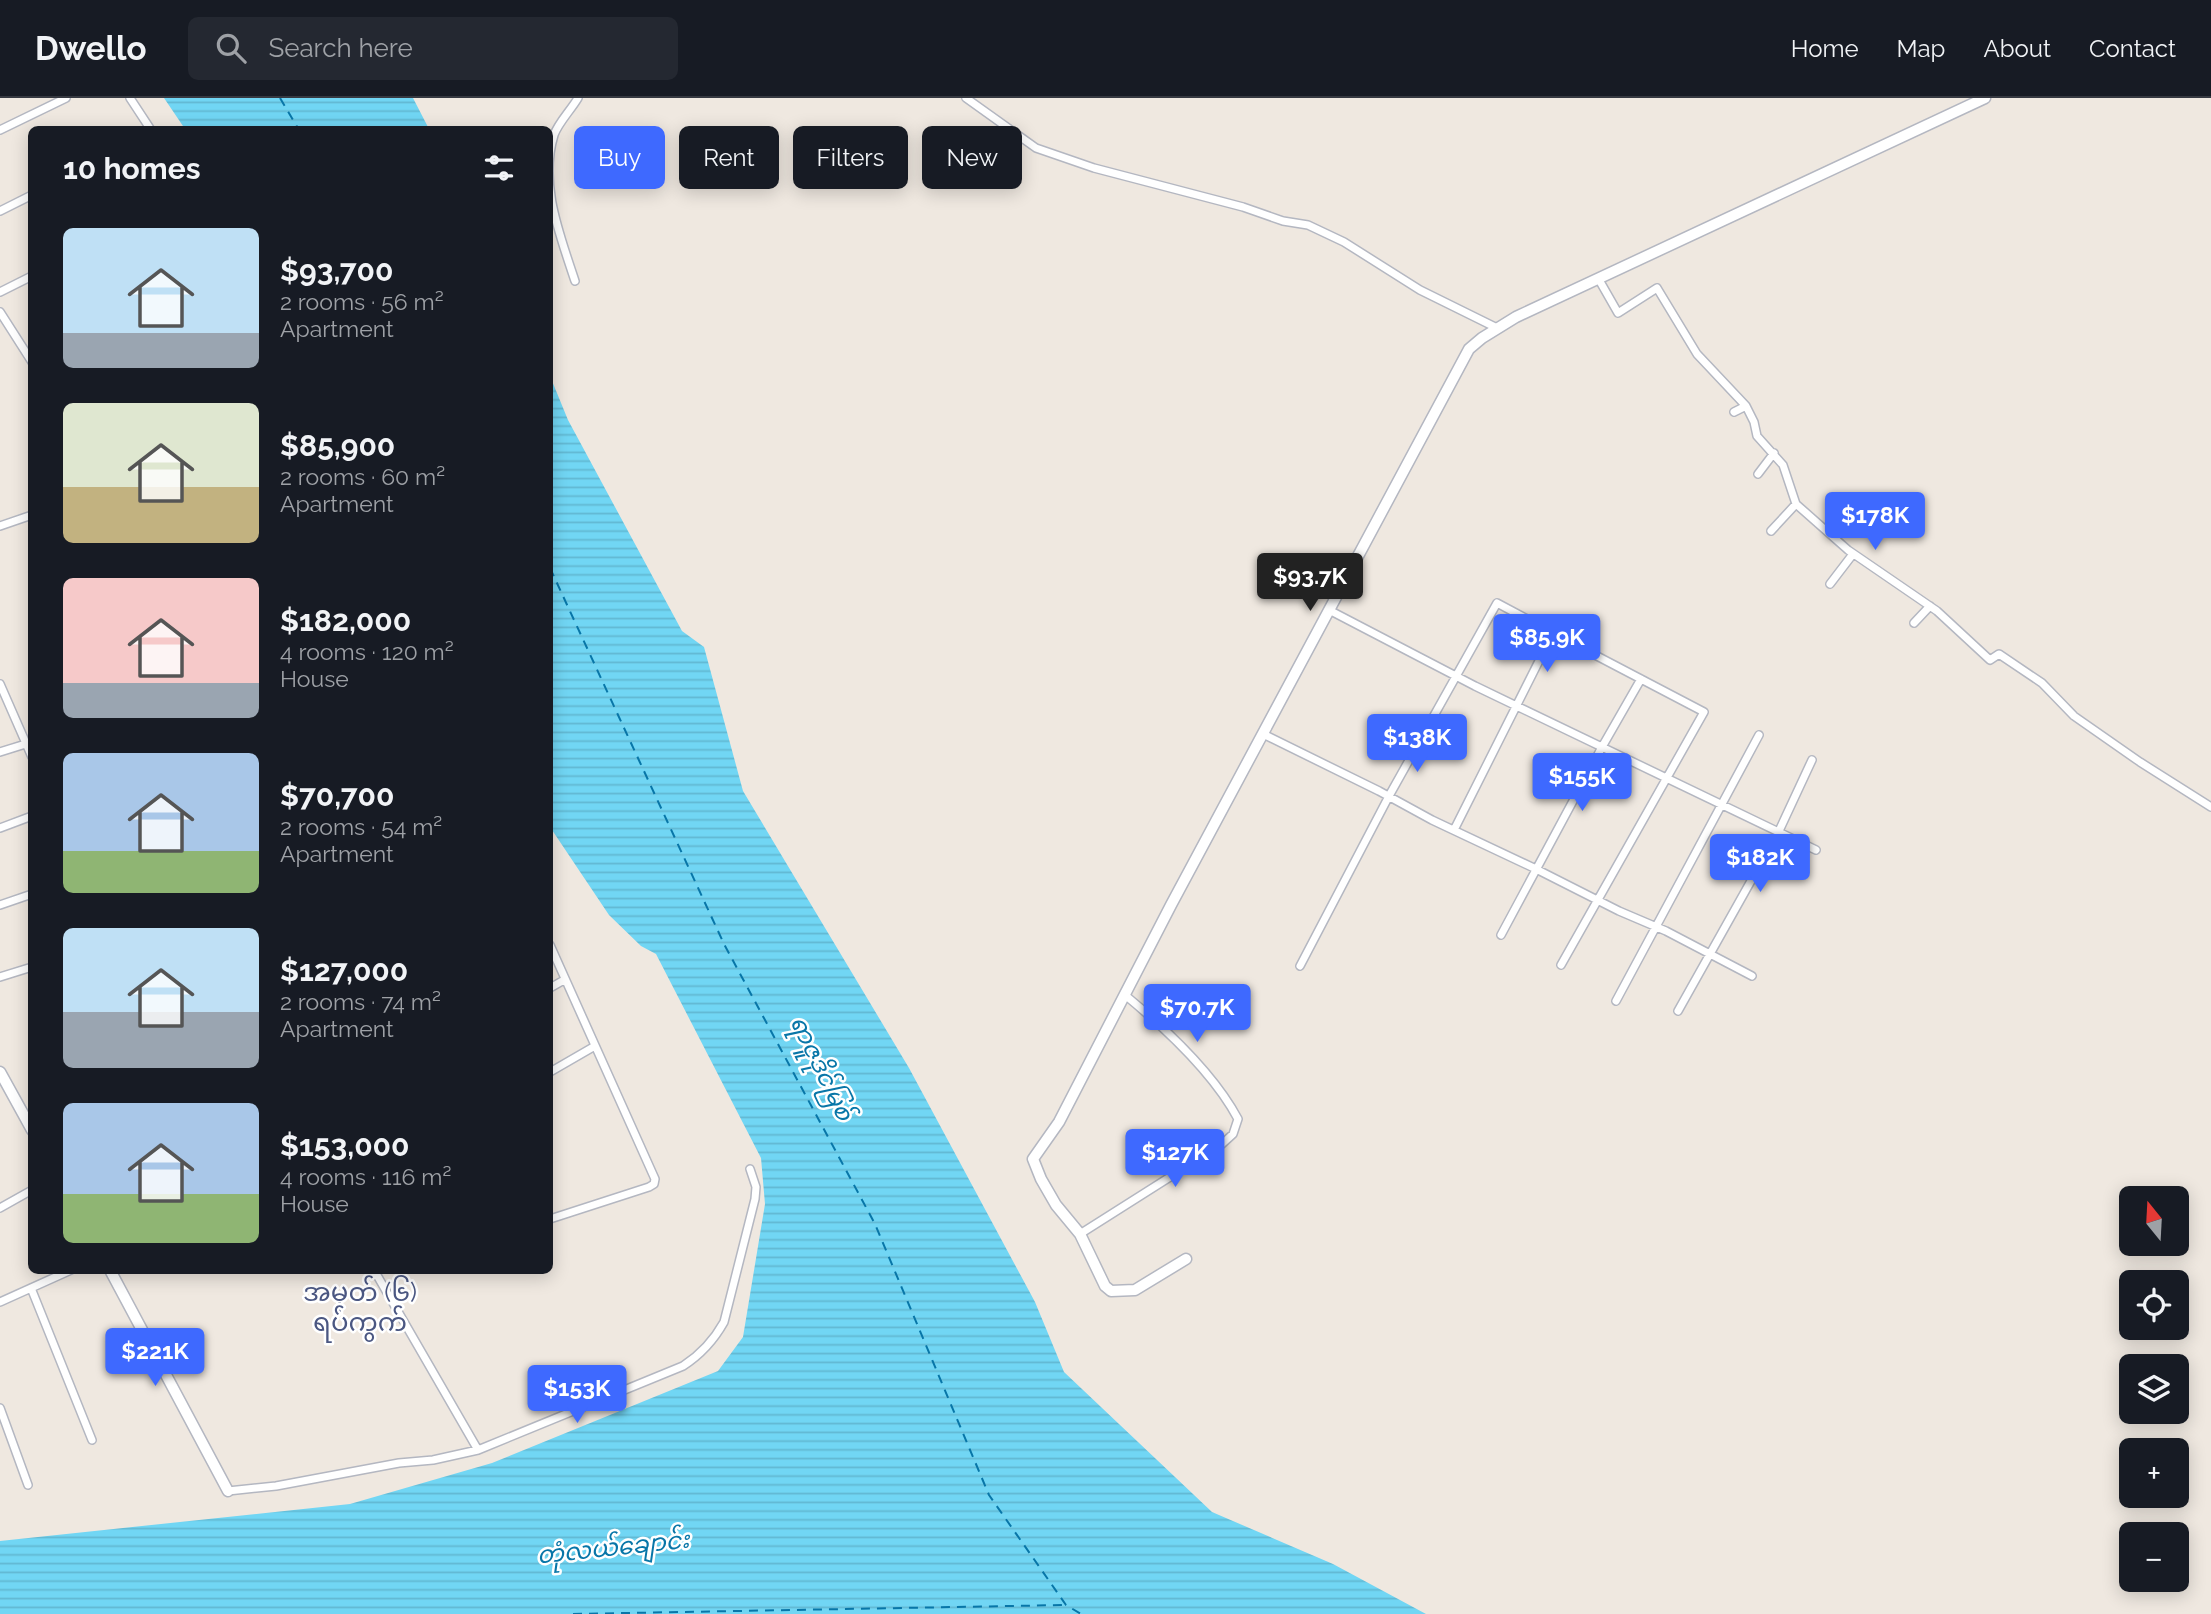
<!DOCTYPE html>
<html lang="en">
<head>
<meta charset="utf-8">
<style>
	:root { --surface:#171b24; --page:#242831; --text:#f1f3f6; --muted:#9ea1a6; --line:#363941; --accent:#3e69ff }
	body { margin:0; font-family:Raleway,"Noto Sans Myanmar",sans-serif; background:var(--page); color:var(--text); height:100vh; display:flex; flex-direction:column; font-size:26px; white-space:nowrap }
	* { box-sizing:border-box; margin:0 }
	p { font-size:23px; color:var(--muted) }
	.icon { flex:none; width:38px; height:38px; fill:none; stroke:currentColor; stroke-width:2; stroke-linecap:round; stroke-linejoin:round }
	.map { position:relative; flex:1; overflow:hidden }
	.side { position:absolute; left:28px; top:28px; width:525px; height:1148px; display:flex; flex-direction:column; background:var(--surface); border-radius:10px; box-shadow:0 4px 18px #0003 }
	.side>* { flex:none }
	.top-card { position:absolute; left:574px; top:28px; width:665px; height:63px; display:flex; gap:14px }
	.needle { width:46px; rotate:342deg }
	.fabs { position:absolute; left:2119px; top:1088px; display:grid; gap:14px }
	.fabs a { display:grid; place-items:center; width:70px; height:70px; border-radius:10px; background:var(--surface); box-shadow:0 4px 18px #0003; font-size:35px }
	.price { position:absolute; translate:-50% -60px; padding:0 16px; border-radius:7px; background:var(--accent); color:#fff; font-size:23px; line-height:46px; filter:drop-shadow(0 2px 4px #0008) }
	.price::after { content:''; position:absolute; left:50%; top:42px; width:21px; height:16px; margin-left:-10px; background:inherit; clip-path:polygon(0 0,100% 0,50% 100%) }
	.price.active { background:#222; color:#fff }
	ul { padding:0; list-style:none }
	li { display:flex; align-items:center; gap:21px; height:175px; padding:0 35px }
	li span { display:grid; place-items:center; flex:none; width:196px; height:140px; border-radius:10px; color:#555 }
	li>.icon { margin-inline-start:auto }
	span .icon { width:84px; height:84px; fill:#fffc; stroke-width:1 }
	li b { font-size:30px }
	h2 { display:flex; justify-content:space-between; align-items:center; height:84px; padding:0 35px; font-size:30px }
	.tag { padding:0 24px; border-radius:10px; background:var(--surface); box-shadow:0 4px 18px #0003; font-size:24px; line-height:63px }
	.tag.active { background:var(--accent); color:#fff }
	header { display:flex; align-items:center; gap:42px; box-sizing:border-box; height:98px; padding:0 35px; background:var(--surface); border-bottom:2px solid var(--line) }
	header strong { font-size:33px }
	nav { display:flex; gap:38px; margin-inline-start:auto; font-size:24px }
	.search { width:490px; height:63px; background:var(--page); display:flex; align-items:center; gap:18px; box-sizing:border-box; padding:0 24px; border-radius:10px; color:var(--muted); font-size:26px }
	.map>svg:first-child { display:block }
	.water { fill:url(#water-rules) }
	.lines { fill:none; stroke-linecap:round; stroke-linejoin:round }
	.ferry { stroke:#0876a8; stroke-width:2; stroke-dasharray:9 7; stroke-linecap:butt }
	.street-casing { stroke:#b4b7c1; stroke-width:10 }
	.secondary-casing { stroke:#b4b7c1; stroke-width:13 }
	.street { stroke:#fff; stroke-width:7 }
	.secondary { stroke:#fff; stroke-width:10 }
	.labels { text-anchor:middle; dominant-baseline:central; stroke-width:5; stroke-linejoin:round; paint-order:stroke }
	.water-label { font-size:24px; font-style:italic; fill:#0876a8; stroke:#fff }
	.quarter-label { font-size:26px; fill:#4b5782; stroke:#fff }
</style>
</head>
<body>
<header>
<strong>Dwello</strong>
<div class="search"><svg class="icon" aria-label="search" viewBox="0 0 24 24"><circle cx="10" cy="10" r="6"/><path d="M15 15l6 6"/></svg>Search here</div>
<nav><a>Home</a><a>Map</a><a>About</a><a>Contact</a></nav>
</header>
<div class="map">
<svg width="2211" height="1516" viewBox="0 0 2211 1516">
	<defs>
		<pattern id="water-rules" width="6" height="5" patternUnits="userSpaceOnUse" patternTransform="scale(1.75)"><rect width="6" height="5" fill="#71d6f4"/><path d="M0 2.5h6" fill="none" stroke="#62b8d2"/></pattern>
	</defs>
	<rect width="100%" height="100%" fill="#efe8e0"/>
	<path class="water" d="M164,0H413L429,31H185Z
		M550,278L568,322L682,533L704,549L743,693L909,970L1035,1204L1064,1274L1212,1414L1333,1466L1426,1516H0V1443L350,1406L492,1365L718,1273L743,1239L765,1106L761,1060L656,856L641,848L609,817L550,729Z"/>
	<g class="lines">
		<path class="ferry" d="M280,0L299,32
			M550,470L724,846L875,1126L989,1397L1066,1507L1081,1516
			M573,1516L1065,1507"/>
		<g class="street-casing">
			<path id="street" d="M130,0L151,32
				M966,0L1036,50L1094,70L1243,109L1283,123L1308,127L1344,144L1420,192L1497,230
				M0,32L66,0
				M0,113L32,97
				M1598,180L1618,215L1657,190L1697,256L1746,308L1754,324L1757,338L1783,367L1796,406L1848,452L1937,513L1990,562L1999,556L2042,585L2074,618L2140,664L2211,709
				M575,183C560,137 539,86 554,37C558,25 571,12 578,0
				M0,194L32,178
				M0,214L32,264
				M1734,314L1746,308
				M1758,376L1774,355
				M0,428L32,417
				M1771,433L1796,406
				M1830,486L1853,456
				M1329,512L1475,588L1816,752
				M1914,525L1930,508
				M0,586L32,659
				M1263,636L1379,693L1432,722L1536,771L1619,813L1666,833L1752,878
				M0,654L32,644
				M0,730L32,718
				M1454,732L1553,535L1704,614L1561,867
				M0,807L32,796
				M1501,837L1602,649L1641,581
				M550,847L655,1081L654,1086L649,1089L550,1121
				M1300,868L1389,698L1497,505L1553,535
				M0,879L32,869
				M550,890L564,882
				M1616,903L1759,637
				M1678,913L1779,733L1812,662
				M550,974L595,948
				M0,1110L32,1092
				M1080,1136L1222,1046L1233,1036L1238,1021C1213,974 1165,930 1125,897
				M374,1172L478,1352
				M31,1190L92,1342
				M0,1204L71,1172
				M0,1310L28,1387
				M228,1393L276,1388L399,1365L433,1362L478,1352L683,1268C700,1257 714,1242 724,1224L755,1101L756,1089L750,1071"/>
		</g>
		<g class="secondary-casing">
			<path id="secondary" d="M0,974L32,1032
				M1186,1161L1135,1192L1111,1193L1105,1188L1080,1136L1056,1107L1041,1081L1033,1061L1059,1024L1171,807L1469,251L1482,240L1516,219L1985,0
				M110,1172L228,1393"/>
		</g>
		<use href="#street" class="street"/>
		<use href="#secondary" class="secondary"/>
	</g>
	<g class="labels">
		<g class="water-label">
			<text transform="translate(822 970) rotate(64)">ရာဇူဒိုင်မြစ်</text>
			<text transform="translate(613 1449) rotate(-6)">တုံလယ်ချောင်း</text>
		</g>
		<g class="quarter-label">
			<text x="360" y="1194">အမှတ် (၆)<tspan x="360" dy="30">ရပ်ကွက်</tspan></text>
		</g>
	</g>
</svg>
<div class="fabs">
<a><svg class="needle" viewBox="-14 -14 28 28"><path d="M0-13l5 13h-10z" fill="#e53935"/><path d="M0 13l5-13h-10z" fill="#9ea1a6"/></svg></a>
<a><svg class="icon" aria-label="locate" viewBox="0 0 24 24"><circle cx="12" cy="12" r="6"/><path d="M12 2v4M12 18v4M2 12h4M18 12h4"/></svg></a>
<a><svg class="icon" aria-label="layers" viewBox="0 0 24 24"><path d="M12 4l9 5-9 5-9-5zM3 14l9 5 9-5"/></svg></a>
<a>+</a>
<a>−</a>
</div>
<b class="price" style="left:1875px;top:454px">$178K</b>
<b class="price active" style="left:1310px;top:515px">$93.7K</b>
<b class="price" style="left:1547px;top:576px">$85.9K</b>
<b class="price" style="left:1417px;top:676px">$138K</b>
<b class="price" style="left:1582px;top:715px">$155K</b>
<b class="price" style="left:1760px;top:796px">$182K</b>
<b class="price" style="left:1197px;top:946px">$70.7K</b>
<b class="price" style="left:1175px;top:1091px">$127K</b>
<b class="price" style="left:155px;top:1290px">$221K</b>
<b class="price" style="left:577px;top:1327px">$153K</b>
<div class="top-card">
<a class="tag active">Buy</a>
<a class="tag">Rent</a>
<a class="tag">Filters</a>
<a class="tag">New</a>
</div>
<section class="side">
<h2>10 homes<svg class="icon" aria-label="filters" viewBox="0 0 24 24"><path d="M4 7h16M4 17h16"/><circle cx="9" cy="7" r="2"/><circle cx="15" cy="17" r="2"/></svg></h2>
<ul>
<li><span style="background:linear-gradient(#bfe0f5 75%,#9aa5b1 0)"><svg class="icon" aria-label="home" viewBox="0 0 24 24"><path d="M3 11l9-7 9 7M6 9v11h12V9"/></svg></span><div><b>$93,700</b><p>2 rooms · 56 m²</p><p>Apartment</p></div></li>
<li><span style="background:linear-gradient(#dfe7d0 60%,#c2b280 0)"><svg class="icon" aria-label="home" viewBox="0 0 24 24"><path d="M3 11l9-7 9 7M6 9v11h12V9"/></svg></span><div><b>$85,900</b><p>2 rooms · 60 m²</p><p>Apartment</p></div></li>
<li><span style="background:linear-gradient(#f6c9c9 75%,#9aa5b1 0)"><svg class="icon" aria-label="home" viewBox="0 0 24 24"><path d="M3 11l9-7 9 7M6 9v11h12V9"/></svg></span><div><b>$182,000</b><p>4 rooms · 120 m²</p><p>House</p></div></li>
<li><span style="background:linear-gradient(#a9c7e8 70%,#8fb573 0)"><svg class="icon" aria-label="home" viewBox="0 0 24 24"><path d="M3 11l9-7 9 7M6 9v11h12V9"/></svg></span><div><b>$70,700</b><p>2 rooms · 54 m²</p><p>Apartment</p></div></li>
<li><span style="background:linear-gradient(#bfe0f5 60%,#9aa5b1 0)"><svg class="icon" aria-label="home" viewBox="0 0 24 24"><path d="M3 11l9-7 9 7M6 9v11h12V9"/></svg></span><div><b>$127,000</b><p>2 rooms · 74 m²</p><p>Apartment</p></div></li>
<li><span style="background:linear-gradient(#a9c7e8 65%,#8fb573 0)"><svg class="icon" aria-label="home" viewBox="0 0 24 24"><path d="M3 11l9-7 9 7M6 9v11h12V9"/></svg></span><div><b>$153,000</b><p>4 rooms · 116 m²</p><p>House</p></div></li>
</ul>
</section>
</div>
</body>
</html>
